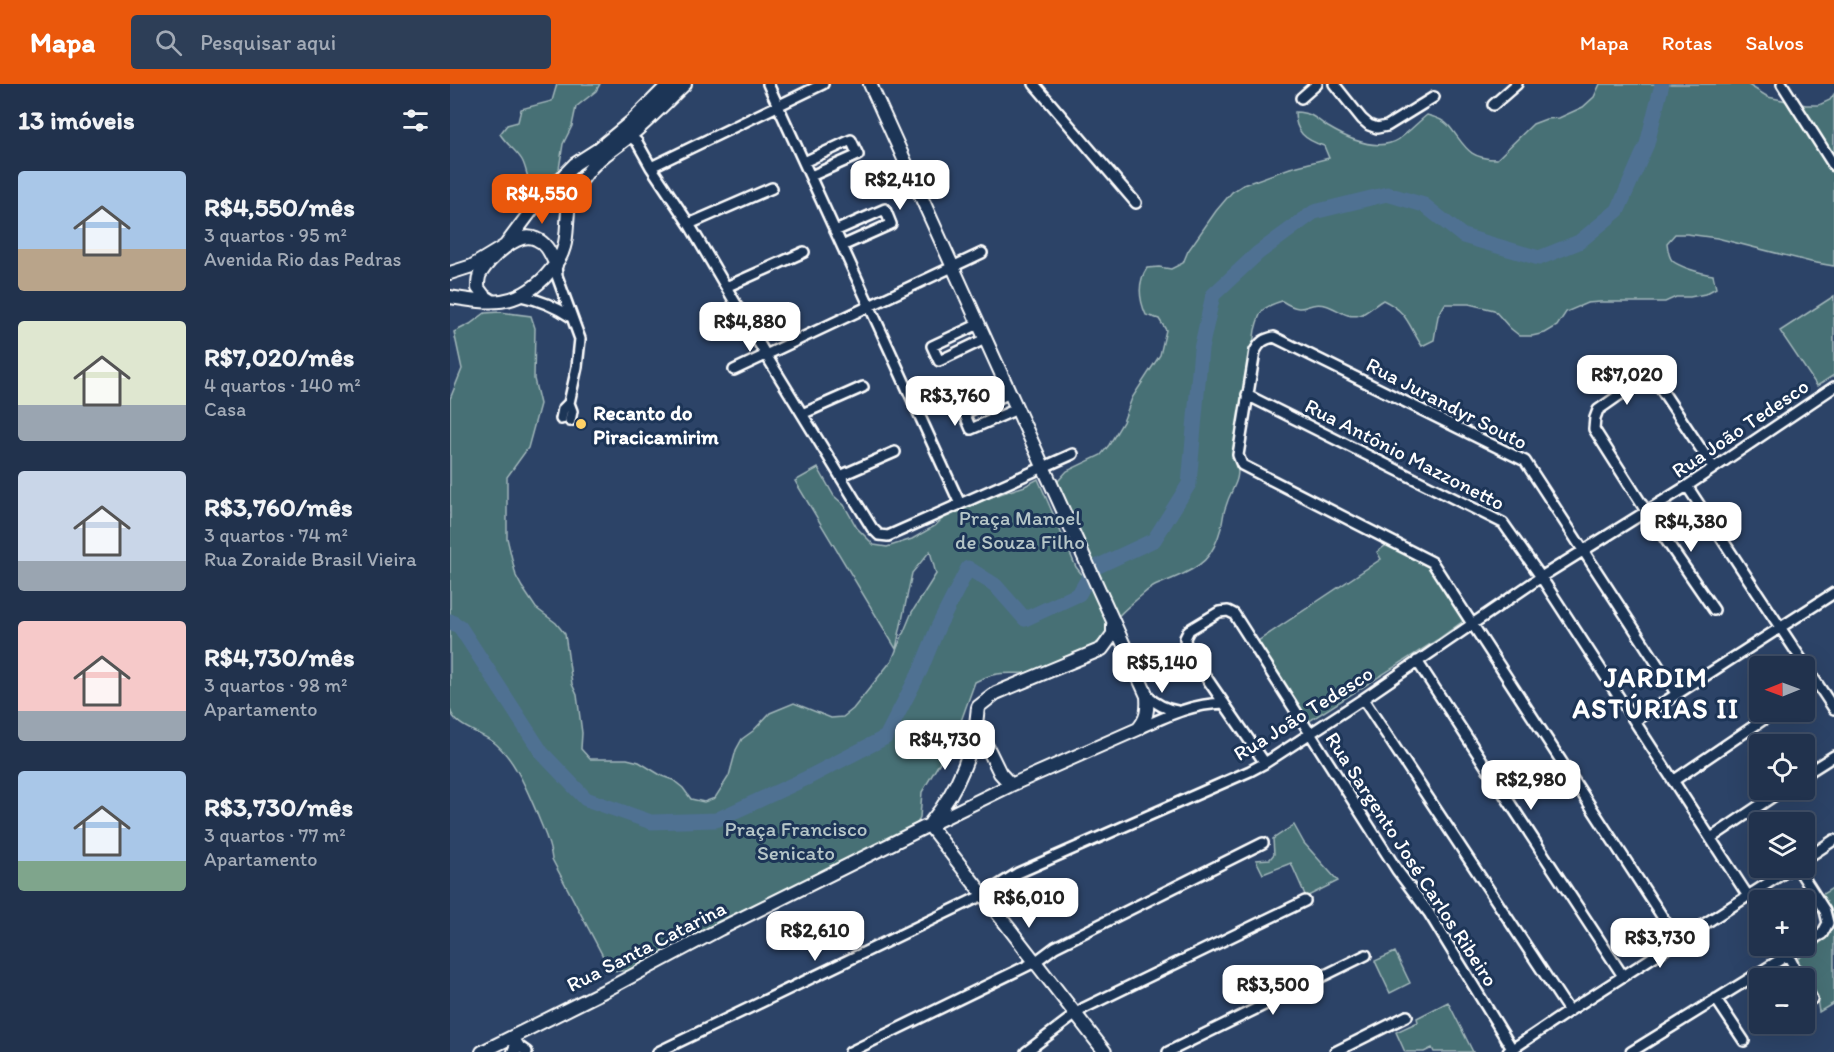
<!DOCTYPE html>
<html lang="pt">
<head>
<meta charset="utf-8">
<style>
	:root { --surface:#21324d; --page:#2d3e57; --text:#f1f3f6; --muted:#a2aab6; --line:#3e4d65; --accent:#ea580c }
	body { margin:0; font-family:Itim,sans-serif; background:var(--page); color:var(--text); height:100vh; display:flex; flex-direction:column; font-size:22px; white-space:nowrap }
	* { box-sizing:border-box; margin:0 }
	p { font-size:20px; color:var(--muted) }
	.icon { flex:none; width:33px; height:33px; fill:none; stroke:currentColor; stroke-width:2; stroke-linecap:round; stroke-linejoin:round }
	.map { position:relative; flex:1; overflow:hidden }
	.side { display:flex; flex-direction:column; background:var(--surface); width:450px }
	.side>* { flex:none }
	.needle { width:39px; rotate:269deg }
	.tools { position:absolute; left:1299px; top:572px; display:grid; gap:12px }
	.tools a { display:grid; place-items:center; width:66px; height:66px; border-radius:6px; background:var(--surface); box-shadow:0 6px 24px #0002,0 0 0 2px var(--line); font-size:30px }
	.price { position:absolute; translate:-50% -51px; padding:0 14px; border-radius:12px; background:#fff; color:#222; font-size:20px; line-height:39px; filter:drop-shadow(0 2px 3px #0008) }
	.price::after { content:''; position:absolute; left:50%; top:36px; width:18px; height:14px; margin-left:-9px; background:inherit; clip-path:polygon(0 0,100% 0,50% 100%) }
	.price.current { background:var(--accent); color:#fff }
	ul { padding:0; list-style:none }
	li { display:flex; align-items:center; gap:18px; height:150px; padding:0 18px }
	li span { display:grid; place-items:center; flex:none; width:168px; height:120px; border-radius:6px; color:#555 }
	li>.icon { margin-inline-start:auto }
	span .icon { width:72px; height:72px; fill:#fffc; stroke-width:1 }
	li b { font-size:26px }
	h2 { display:flex; justify-content:space-between; align-items:center; height:72px; padding:0 18px; font-size:26px }
	header { display:flex; align-items:center; gap:36px; box-sizing:border-box; height:84px; padding:0 30px; background:var(--accent); color:#fff }
	header strong { font-size:28px }
	nav { display:flex; gap:33px; margin-inline-start:auto; font-size:21px }
	.search { width:420px; height:54px; background:var(--page); display:flex; align-items:center; gap:15px; box-sizing:border-box; padding:0 21px; border-radius:6px; color:var(--muted); font-size:22px }
	main { display:flex; flex:1; min-height:0 }
	.map>svg:first-child { display:block }
	.green { fill:#466f74; stroke:#a2b7ba; stroke-width:1.5 }
	.lines { fill:none; stroke-linecap:round; stroke-linejoin:round }
	.river { stroke:#4f7192; stroke-width:15 }
	.minor-casing { stroke:#fff; stroke-width:14 }
	.tertiary-casing { stroke:#fff; stroke-width:16 }
	.minor { stroke:#1d3557; stroke-width:9 }
	.tertiary { stroke:#1d3557; stroke-width:12 }
	.poi-dot { fill:#ffd166; stroke:#1d3557; stroke-width:2 }
	.labels { text-anchor:middle; dominant-baseline:central; stroke-width:6; stroke-linejoin:round; paint-order:stroke }
	.street-label { font-size:21px; fill:#fff; stroke:#1d3557 }
	.poi-label { font-size:21px; font-weight:bold; fill:#fff; stroke:#1d3557; text-anchor:start }
	.park-label { font-size:21px; fill:#b5c5c7; stroke:#1d3557 }
	.district-label { font-size:27px; font-weight:bold; letter-spacing:1.5px; fill:#fff; stroke:#1d3557 }
</style>
</head>
<body>
<header>
<strong>Mapa</strong>
<div class="search"><svg class="icon" aria-label="search" viewBox="0 0 24 24"><circle cx="10" cy="10" r="6"/><path d="M15 15l6 6"/></svg>Pesquisar aqui</div>
<nav><a>Mapa</a><a>Rotas</a><a>Salvos</a></nav>
</header>
<main>
<section class="side">
<h2>13 imóveis<svg class="icon" aria-label="filters" viewBox="0 0 24 24"><path d="M4 7h16M4 17h16"/><circle cx="9" cy="7" r="2"/><circle cx="15" cy="17" r="2"/></svg></h2>
<ul>
<li><span style="background:linear-gradient(#a9c7e8 65%,#b9a48a 0)"><svg class="icon" aria-label="home" viewBox="0 0 24 24"><path d="M3 11l9-7 9 7M6 9v11h12V9"/></svg></span><div><b>R$4,550/mês</b><p>3 quartos · 95 m²</p><p>Avenida Rio das Pedras</p></div></li>
<li><span style="background:linear-gradient(#dfe7d0 70%,#9aa5b1 0)"><svg class="icon" aria-label="home" viewBox="0 0 24 24"><path d="M3 11l9-7 9 7M6 9v11h12V9"/></svg></span><div><b>R$7,020/mês</b><p>4 quartos · 140 m²</p><p>Casa</p></div></li>
<li><span style="background:linear-gradient(#c9d6e8 75%,#9aa5b1 0)"><svg class="icon" aria-label="home" viewBox="0 0 24 24"><path d="M3 11l9-7 9 7M6 9v11h12V9"/></svg></span><div><b>R$3,760/mês</b><p>3 quartos · 74 m²</p><p>Rua Zoraide Brasil Vieira</p></div></li>
<li><span style="background:linear-gradient(#f6c9c9 75%,#9aa5b1 0)"><svg class="icon" aria-label="home" viewBox="0 0 24 24"><path d="M3 11l9-7 9 7M6 9v11h12V9"/></svg></span><div><b>R$4,730/mês</b><p>3 quartos · 98 m²</p><p>Apartamento</p></div></li>
<li><span style="background:linear-gradient(#a9c7e8 75%,#7fa58c 0)"><svg class="icon" aria-label="home" viewBox="0 0 24 24"><path d="M3 11l9-7 9 7M6 9v11h12V9"/></svg></span><div><b>R$3,730/mês</b><p>3 quartos · 77 m²</p><p>Apartamento</p></div></li>
</ul>
</section>
<div class="map">
<svg width="1384" height="968" viewBox="0 0 1384 968">
	<rect width="100%" height="100%" fill="#2c4367"/>
	<filter id="ink" filterUnits="userSpaceOnUse"><feTurbulence type="fractalNoise" baseFrequency=".0167" numOctaves="2"/><feDisplacementMap in="SourceGraphic" scale="12" xChannelSelector="R" yChannelSelector="G"/><feConvolveMatrix kernelMatrix="1 2 1 2 8 2 1 2 1" color-interpolation-filters="sRGB"/></filter>
	<g filter="url(#ink)">
		<path class="green" d="M107,0H150L146,7L126,23L122,42L113,60L109,85L104,96L94,105L81,103C77,93 76,83 72,76C66,66 56,60 50,50L57,41L68,38L71,25L102,17Z
			M1150,0H1297L1318,13L1356,21H1369L1380,16L1384,10V182L1361,178L1267,154L1237,150H1225L1217,159C1219,178 1222,179 1239,185C1248,188 1254,190 1263,191L1266,204L1255,210L1240,213H1226L1215,218H1150L1137,219L1116,228L1107,242L1095,249L1082,252H1070L1060,244L1044,226L1019,220H995L988,232L984,256L972,262C958,241 958,228 933,216C926,220 917,229 910,231C895,235 888,224 875,221C855,216 857,233 832,217C812,223 810,226 805,246L787,375C791,400 782,401 776,422C773,429 773,437 771,444C763,474 751,483 724,494C712,499 701,502 692,511C683,519 673,526 665,536C657,547 647,562 635,569C626,575 584,588 574,589C551,590 547,587 525,598L506,651L472,708L470,733L465,745L290,833L285,830L250,848L251,852L248,865C221,874 192,891 162,886L155,876L102,775C100,757 92,744 86,727C76,704 66,678 46,660C32,648 4,644 0,625V315L12,285L4,248L20,240L35,229L50,228L81,232L85,244L84,295L90,320L78,364L57,393V454L66,492L72,503L86,524L106,539L115,550L122,600L127,611L132,649L131,665L140,675H177L189,678L212,692L223,696L233,704L241,715L254,718L265,714L279,692L286,666L292,655L303,647L320,629L344,619L381,634L393,633L403,625L442,576L462,528L486,490L480,467L462,489L446,565L345,397L368,384L384,412L394,421L407,444L424,461L437,463L462,455L485,442L494,433L541,413L575,402L588,395L626,483L634,493L639,504L651,500L608,409V397L617,387L651,371L659,361L673,338L682,314L710,271L716,246L709,235L696,231C689,215 687,199 697,184L709,183L721,185L733,179L738,167L766,127L782,108L793,101L840,84L879,74L874,62C855,56 845,48 845,28C864,29 864,34 878,43C898,55 927,69 949,55C959,48 968,38 977,31C985,33 994,36 999,42C1015,61 1017,75 1047,75L1083,40L1096,35L1109,34L1133,23L1144,13Z
			M1384,212V291L1367,302L1330,247Z
			M939,459L980,480L1016,535L987,556L858,638L808,557L931,475L927,468Z
			M844,741L854,759L888,797L856,813L841,779L813,790L806,776L820,775L824,770L823,755Z
			M1384,803V919L1369,928L1367,915L1346,876C1380,853 1384,853 1371,811Z
			M945,868L960,899L940,909L925,877Z
			M998,918L1023,968H984L982,964L974,968H955L946,948L968,938L967,934Z"/>
		<g class="lines">
			<path class="river" d="M0,537L10,543L92,669L136,715L201,738L266,736L357,694L436,653L471,585L488,543L518,484L545,501L575,535L629,510L644,484L704,456L739,400L751,265L763,211L808,169L864,128L937,110L974,121L1013,152L1089,174L1129,158L1168,126L1197,60L1212,0"/>
			<g class="minor-casing">
				<path id="minor" d="M318,0L510,420
					M584,0L686,119
					M884,0L912,35L919,41L927,44L937,42L984,13
					M1332,0L1384,82
					M851,14L867,0
					M1043,21L1067,0
					M180,52L187,58L201,83L239,140L316,271L422,444L429,451L438,452L623,370
					M354,78L401,56L408,71L361,92
					M201,83L373,0
					M239,140L322,104
					M385,147L435,125L441,140L392,162
					M106,181L107,192L130,255L127,283L119,319
					M276,203L354,168
					M71,212C90,216 105,222 121,233
					M529,240L482,262L489,277L535,255
					M284,286L532,169
					M560,309L514,329L521,345L567,325
					M797,311L1053,439L1091,493L1298,812
					M352,330L413,303
					M111,335L113,325L119,319L122,327L120,337
					M1263,383L1211,305L1196,296L1188,298L1148,326L1145,334L1144,345L1196,427L1264,526
					M390,392L445,368
					M1237,402L1384,625
					M967,577L1173,892
					M1354,607L1367,599
					M1226,609L1075,377L824,253C814,255 810,258 805,267L788,371L792,381L982,478L1228,857
					M697,612C707,621 715,625 727,627
					M913,615L1119,927
					M1185,637L1384,509
					M688,645C717,632 741,620 774,619
					M815,679L736,564L735,554L739,546L769,528L778,527L784,530L947,786L979,829L1064,968
					M1354,691L1384,672
					M1223,697L1326,627
					M1261,754L1334,705
					M1354,776L1384,756
					M1347,783L1375,827L1378,839L1372,850L1354,860
					M1338,871L1350,894
					M1354,901L1362,915
					M1266,915L1294,957
					M64,955L67,961L77,968
					M208,968L533,811L568,789L800,687L815,679L913,615L1091,493L1237,402L1384,303
					M400,968L585,878L605,863L813,759
					M576,968L634,924L855,817
					M718,968L916,871
					M885,968L957,932
					M1058,968L1119,927L1343,783
					M1181,968L1354,861"/>
			</g>
			<g class="tertiary-casing">
				<path id="tertiary" d="M0,189L22,182L55,162L87,119L125,80L147,66L182,37L219,0
					M0,213C39,219 64,224 94,194C102,185 111,175 114,163C118,150 116,136 119,122C122,111 129,99 136,90C148,73 166,64 181,51C200,35 217,17 235,0
					M42,217L34,212L28,204C28,199 28,194 30,190C39,175 68,146 86,155C97,159 101,171 106,181
					M527,642L550,689L561,701
					M481,738C508,706 525,664 528,623L546,609L652,565L663,550V541
					M479,741L655,968
					M32,968L156,906L270,845L479,741L561,701L688,645C697,635 698,626 697,612L420,0
					M64,968L67,961"/>
			</g>
			<use href="#minor" class="minor"/>
			<use href="#tertiary" class="tertiary"/>
		</g>
	</g>
	<circle class="poi-dot" cx="131" cy="340" r="6"/>
	<g class="labels">
		<g class="street-label">
			<text transform="translate(997 319) rotate(27)">Rua Jurandyr Souto</text>
			<text transform="translate(1290 344) rotate(-34)">Rua João Tedesco</text>
			<text transform="translate(955 370) rotate(27)">Rua Antônio Mazzonetto</text>
			<text transform="translate(853 629) rotate(-32)">Rua João Tedesco</text>
			<text transform="translate(962 775) rotate(57)">Rua Sargento José Carlos Ribeiro</text>
			<text transform="translate(196 862) rotate(-27)">Rua Santa Catarina</text>
		</g>
		<g class="poi-label">
			<text x="143" y="328">Recanto do<tspan x="143" dy="24">Piracicamirim</tspan></text>
		</g>
		<g class="park-label">
			<text x="570" y="433">Praça Manoel<tspan x="570" dy="24">de Souza Filho</tspan></text>
			<text x="346" y="744">Praça Francisco<tspan x="346" dy="24">Senicato</tspan></text>
		</g>
		<g class="district-label">
			<text x="1206" y="593">JARDIM<tspan x="1206" dy="31">ASTÚRIAS II</tspan></text>
		</g>
	</g>
</svg>
<div class="tools">
<a><svg class="needle" viewBox="-14 -14 28 28"><path d="M0-13l5 13h-10z" fill="#e53935"/><path d="M0 13l5-13h-10z" fill="#a2aab6"/></svg></a>
<a><svg class="icon" aria-label="locate" viewBox="0 0 24 24"><circle cx="12" cy="12" r="6"/><path d="M12 2v4M12 18v4M2 12h4M18 12h4"/></svg></a>
<a><svg class="icon" aria-label="layers" viewBox="0 0 24 24"><path d="M12 4l9 5-9 5-9-5zM3 14l9 5 9-5"/></svg></a>
<a>+</a>
<a>−</a>
</div>
<b class="price" style="left:450px;top:127px">R$2,410</b>
<b class="price current" style="left:92px;top:141px">R$4,550</b>
<b class="price" style="left:300px;top:269px">R$4,880</b>
<b class="price" style="left:1177px;top:322px">R$7,020</b>
<b class="price" style="left:505px;top:343px">R$3,760</b>
<b class="price" style="left:1241px;top:469px">R$4,380</b>
<b class="price" style="left:712px;top:610px">R$5,140</b>
<b class="price" style="left:495px;top:687px">R$4,730</b>
<b class="price" style="left:1081px;top:727px">R$2,980</b>
<b class="price" style="left:579px;top:845px">R$6,010</b>
<b class="price" style="left:365px;top:878px">R$2,610</b>
<b class="price" style="left:1210px;top:885px">R$3,730</b>
<b class="price" style="left:823px;top:932px">R$3,500</b>
</div>
</main>
</body>
</html>
